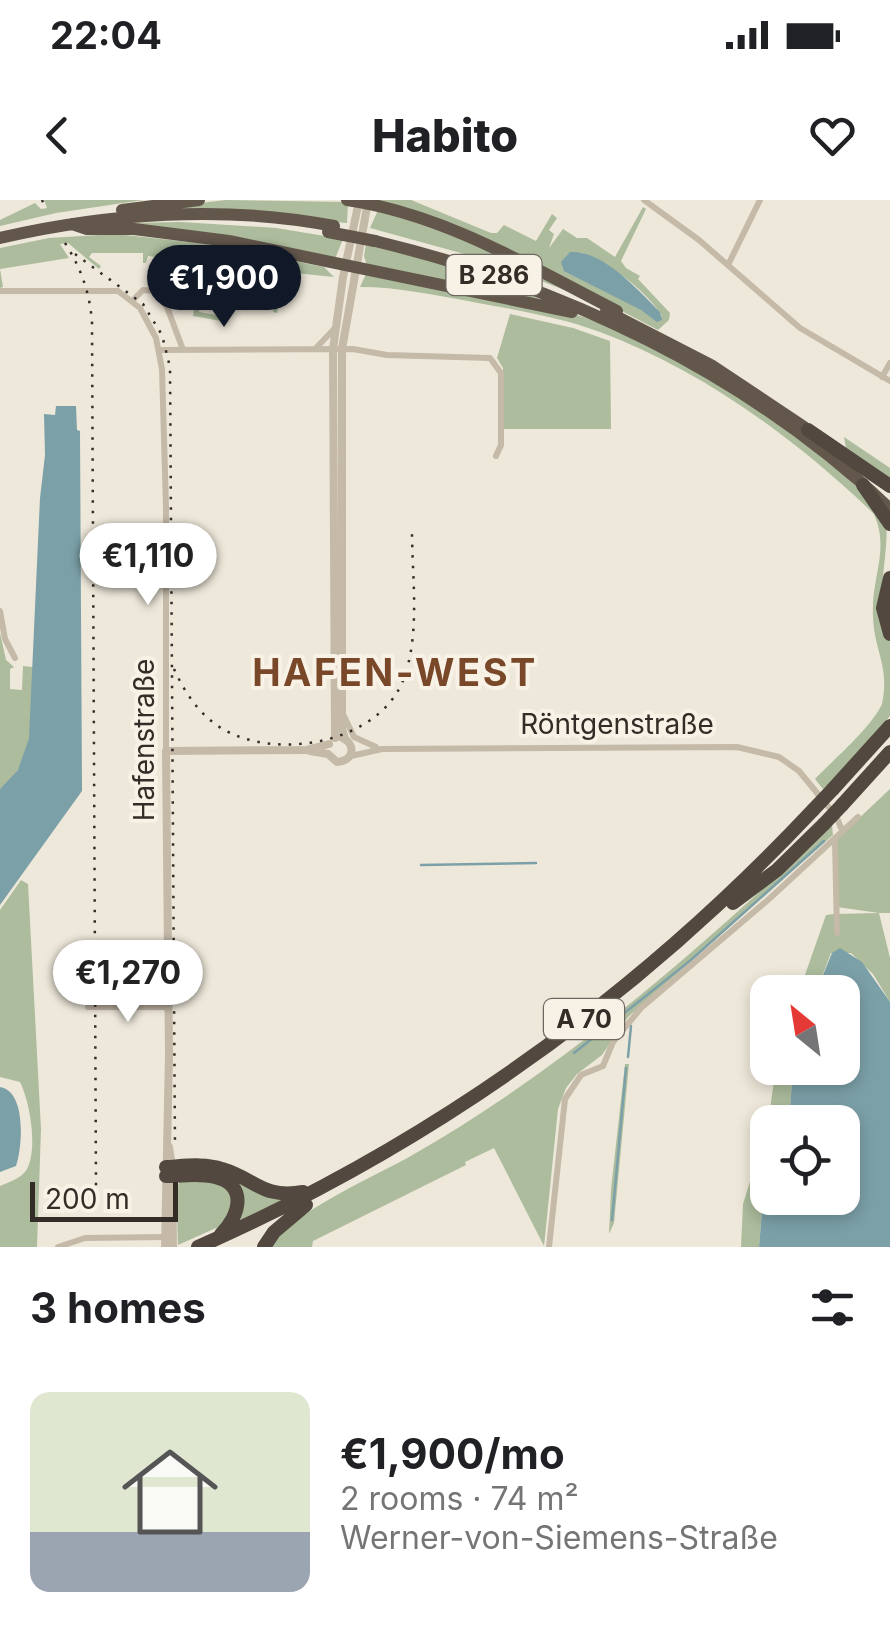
<!DOCTYPE html>
<html lang="en">
<head>
<meta charset="utf-8">
<style>
	:root { --surface:#fff; --page:#f6f6f6; --text:#202124; --muted:#757577; --line:#e0e0e0; --accent:#111827 }
	body { margin:0; font-family:Inter,sans-serif; background:var(--page); color:var(--text); height:100vh; display:flex; flex-direction:column; font-size:38px; white-space:nowrap }
	* { box-sizing:border-box; margin:0 }
	p { font-size:32px; color:var(--muted) }
	.icon { flex:none; width:55px; height:55px; fill:none; stroke:currentColor; stroke-width:2; stroke-linecap:round; stroke-linejoin:round }
	.map { position:relative; height:1047px; overflow:hidden }
	.side { display:flex; flex-direction:column; background:var(--surface); flex:1 }
	.side>* { flex:none }
	.needle { width:65px; rotate:330deg }
	.tools { position:absolute; left:750px; top:775px; display:grid; gap:20px }
	.tools a { display:grid; place-items:center; width:110px; height:110px; border-radius:20px; background:var(--surface); box-shadow:0 5px 15px #0003; font-size:50px }
	.scale { position:absolute; left:30px; bottom:25px; width:148px; box-sizing:border-box; padding-left:10px; border:5px solid #332c27; border-top:0; font-size:28px; line-height:35px; white-space:nowrap; color:#332c27; -webkit-text-stroke:8px #f7f1e6; paint-order:stroke }
	.price { position:absolute; translate:-50% -85px; padding:0 22px; border-radius:35px; background:#fff; color:#222; font-size:32px; line-height:65px; filter:drop-shadow(0 2px 5px #0008) }
	.price::after { content:''; position:absolute; left:50%; top:60px; width:30px; height:22px; margin-left:-15px; background:inherit; clip-path:polygon(0 0,100% 0,50% 100%) }
	.price.active { background:var(--accent); color:#fff }
	ul { padding:0; list-style:none }
	li { display:flex; align-items:center; gap:30px; height:250px; padding:0 30px }
	li+li { border-top:2px solid var(--line) }
	li span { display:grid; place-items:center; flex:none; width:280px; height:200px; border-radius:20px; color:#555 }
	li>.icon { margin-inline-start:auto }
	span .icon { width:120px; height:120px; fill:#fffc; stroke-width:1 }
	li b { font-size:42px }
	h2 { display:flex; justify-content:space-between; align-items:center; height:120px; padding:0 30px; font-size:42px }
	.status { display:flex; justify-content:space-between; align-items:center; height:70px; padding:0 50px; background:var(--surface); direction:ltr }
	.status svg { height:28px; fill:currentColor }
	header { display:flex; justify-content:space-between; align-items:center; height:130px; padding:0 30px; background:var(--surface); font-size:45px; font-weight:800 }
	.map>svg:first-child { display:block }
	.green { fill:#acbc9c; fill-rule:evenodd }
	.water { fill:#7ca0a8 }
	.lines { fill:none; stroke-linecap:round; stroke-linejoin:round }
	.stream { stroke:#7ca0a8; stroke-width:2.5 }
	.minor { stroke:#c5b9a8; stroke-width:6 }
	.tertiary { stroke:#c5b9a8; stroke-width:8 }
	.trunk { stroke:#63574c; stroke-width:12 }
	.motorway { stroke:#53483f; stroke-width:14 }
	.rail { stroke:#332c27; stroke-width:2.5; stroke-dasharray:2.5 8; stroke-linecap:butt }
	.trunk-bridge { stroke:#63574c; stroke-width:12 }
	.motorway-bridge { stroke:#53483f; stroke-width:14 }
	.labels { text-anchor:middle; dominant-baseline:central; stroke-width:8; stroke-linejoin:round; paint-order:stroke }
	.shield { fill:#f7f1e6; stroke:#6e6760; stroke-width:2.5 }
	.shield-label { font-size:25px; font-weight:bold; fill:#332c27 }
	.street-label { font-size:28px; fill:#332c27; stroke:#f7f1e6 }
	.district-label { font-size:38px; font-weight:bold; letter-spacing:2.5px; fill:#794829; stroke:#f7f1e6 }
</style>
</head>
<body>
<div class="status"><b>22:04</b><svg viewBox="0 0 49 12"><path d="M0 12V9h3v3zM5 12V6h3v6zM10 12V3h3v9zM15 12V0h3v12zM26 1h20v11H26zM47 4h2v5h-2z"/></svg></div>
<header><svg class="icon" aria-label="back" viewBox="0 0 24 24"><path d="M15 5l-7 7 7 7"/></svg>Habito<svg class="icon" aria-label="heart" viewBox="0 0 24 24"><path d="M12 20l-8-8c-3-5 5-10 8-4 3-6 11-1 8 4z"/></svg></header>
<div class="map">
<svg width="890" height="1047" viewBox="0 0 890 1047">
	<rect width="100%" height="100%" fill="#eee8da"/>
	<path class="green" d="M44,0H143L56,13L0,26V20L35,3L41,9L47,8Z
		M226,0L348,2L347,23L166,7Z
		M379,0H411L491,33H497L504,25L536,41L552,14L557,18L549,30L554,34L549,48L563,29L577,38H587L615,57L643,7L646,9L621,61L626,68L640,76L638,79L670,113L669,120L658,130L553,75ZM580,52C609,63 646,90 662,116L652,117L641,110Z
		M379,8L448,31L567,91L490,61L370,28Z
		M181,22L276,28L343,39L335,59L130,23Z
		M116,34L208,44L324,67L334,77L285,72L277,113L273,112L282,69L248,64L246,69L148,56L146,63H143V53H92L89,57L101,66L99,69L68,43L60,44L69,58L0,69L3,87L0,88V48L49,38Z
		M366,44L482,74L546,102L367,66L364,56Z
		M199,67L207,68L199,112L228,117L227,122L193,116L195,104L177,101L180,86L195,88Z
		M366,74C413,83 460,92 507,101C530,105 553,108 574,114C653,138 845,252 886,323C890,353 872,404 890,442V516L830,584L823,589L815,579C834,559 871,528 882,504C890,465 874,452 873,416C871,376 890,351 874,314C796,239 702,170 600,132C560,117 516,110 473,102C435,95 398,87 360,87Z
		M510,114L573,128L610,141L611,229H504L503,168L497,158Z
		M844,237L890,268V280L846,248Z
		M0,433L6,460L14,467L10,469V489L22,490L23,466L33,467C31,507 38,563 0,589Z
		M890,589V713H879L890,758V802L873,774L851,753H831L816,792H799L826,715L834,714V733L838,736L836,714L879,713L837,707V639Z
		M832,625L833,635L628,817L602,855L577,874L566,888L558,909L544,1046L494,948L465,962L466,965L313,1041L312,1047H270C291,1013 373,977 409,957C566,868 701,747 832,625Z
		M21,680L28,684L41,929L37,1047H0V986C9,982 22,978 27,969C38,948 30,902 20,882L0,877V710Z
		M625,864H629L614,1023L609,1034L611,989Z
		M776,868H793L789,922H768Z
		M767,927V991L763,999L759,1047H741L743,1004Z
		M234,978L288,999L235,1023Z
		M219,980L236,1001L225,1024L178,1045L176,990L180,981Z"/>
	<path class="water" d="M570,52C603,50 638,90 660,112L662,120L657,122L641,110L564,71L561,62Z
		M56,206H76L77,230L80,231L82,591L0,705V589L18,570L29,538L40,298L45,255L44,214L55,215Z
		M840,748L862,762L890,802V1047H759L763,999L767,991L768,998H842V922H789L793,868H842V792H816L832,753Z
		M0,887C26,891 23,945 16,966L0,972Z"/>
	<g class="lines">
		<path class="stream" d="M421,665L536,663
			M574,853L691,760L824,641
			M628,857L631,826
			M612,1020L626,868"/>
		<path class="minor" d="M644,0L699,40L800,128L890,181
			M728,65L760,0
			M0,91H118L140,108L156,138L162,169L166,307V551
			M133,100L143,90L155,91L167,107L182,147
			M317,147L335,128
			M160,150L353,149L387,155L490,158L501,173V245L496,256
			M882,177L890,163
			M0,411L5,439L15,458
			M344,516L354,537L376,547
			M351,556L382,549L737,547L779,557L799,571L836,616L842,630
			M835,640L837,733
			M88,807H169
			M58,1047L85,1038L165,1037
			M549,1047L565,899L581,875L603,866L613,842L641,808L769,699L858,617"/>
		<path class="tertiary" d="M335,538L333,149L343,77L359,1
			M345,539L342,529V149L368,1
			M310,551L328,554L337,562C354,561 357,544 341,537
			M169,947L172,967L173,1047
			M165,1047L169,854L166,551L306,550L329,544"/>
		<path class="trunk" d="M347,0C444,14 531,67 617,111
			M122,10L199,0
			M72,24L87,29H134L229,41L572,112
			M0,38C107,13 226,5 334,26
			M375,41C563,86 749,174 890,309
			M606,111L711,165L804,227"/>
		<path class="motorway" d="M808,230L890,286
			M863,285L890,324
			M890,378L883,408L890,434
			M833,589L890,526
			M842,605L890,552
			M733,703L777,670L824,624
			M166,967C184,966 205,963 222,969C256,979 262,999 303,992
			M166,976C182,976 200,973 215,977C249,985 239,1017 221,1034
			M198,1047C432,944 638,796 813,610
			M264,1047L274,1032L306,1005"/>
		<path class="rail" d="M42,0L46,9
			M65,43C81,68 90,93 92,123L96,986
			M75,54L143,104L162,135L170,167L175,947
			M174,469C185,493 199,514 221,528C275,561 375,544 402,483C421,437 412,379 412,331"/>
		<path class="trunk-bridge" d="M328,32L375,41"/>
		<path class="motorway-bridge" d="M813,610L833,589
			M824,624L842,605"/>
	</g>
	<g class="labels">
		<g class="shield">
			<rect x="446.5" y="55" width="95" height="40" rx="8"/>
			<rect x="544" y="799" width="80" height="40" rx="8"/>
		</g>
		<g class="shield-label">
			<text x="494" y="75">B 286</text>
			<text x="584" y="819">A 70</text>
		</g>
		<g class="street-label">
			<text x="617" y="524">Röntgenstraße</text>
			<text transform="translate(144 540) rotate(-90)">Hafenstraße</text>
		</g>
		<g class="district-label">
			<text x="395" y="472">HAFEN-WEST</text>
		</g>
	</g>
</svg>
<div class="tools">
<a><svg class="needle" viewBox="-14 -14 28 28"><path d="M0-13l5 13h-10z" fill="#e53935"/><path d="M0 13l5-13h-10z" fill="#757577"/></svg></a>
<a><svg class="icon" aria-label="locate" viewBox="0 0 24 24"><circle cx="12" cy="12" r="6"/><path d="M12 2v4M12 18v4M2 12h4M18 12h4"/></svg></a>
</div>
<div class="scale">200 m</div>
<b class="price active" style="left:224px;top:130px">€1,900</b>
<b class="price" style="left:148px;top:408px">€1,110</b>
<b class="price" style="left:128px;top:825px">€1,270</b>
</div>
<section class="side">
<h2>3 homes<svg class="icon" aria-label="filters" viewBox="0 0 24 24"><path d="M4 7h16M4 17h16"/><circle cx="9" cy="7" r="2"/><circle cx="15" cy="17" r="2"/></svg></h2>
<ul>
<li><span style="background:linear-gradient(#dfe7d0 70%,#9aa5b1 0)"><svg class="icon" aria-label="home" viewBox="0 0 24 24"><path d="M3 11l9-7 9 7M6 9v11h12V9"/></svg></span><div><b>€1,900/mo</b><p>2 rooms · 74 m²</p><p>Werner-von-Siemens-Straße</p></div></li>
</ul>
</section>
</body>
</html>
